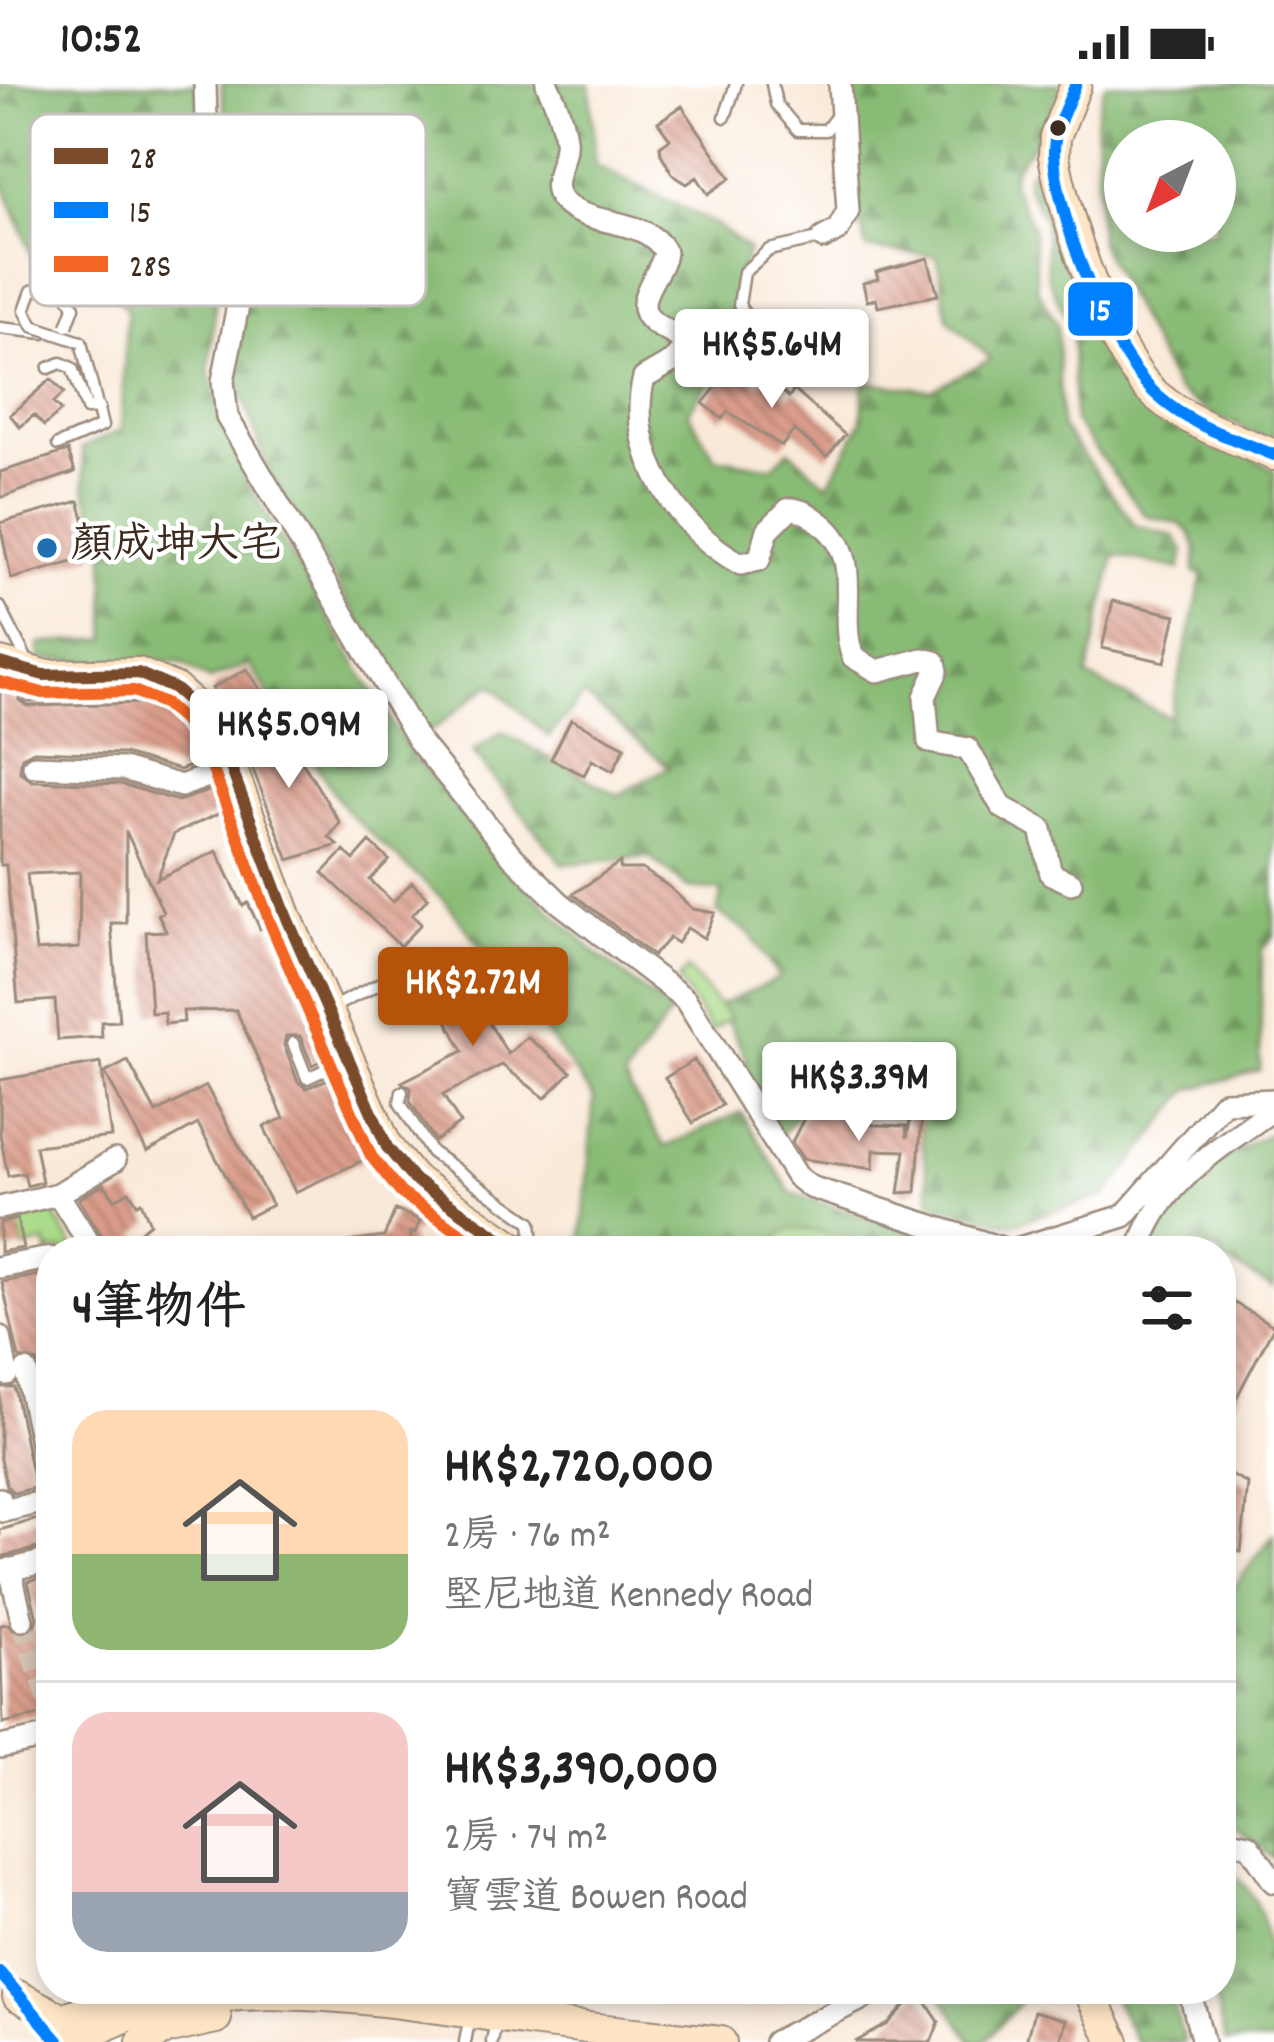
<!DOCTYPE html>
<html lang="zh-TW">
<head>
<meta charset="utf-8">
<style>
	:root { --surface:#fff; --page:#f2f2f2; --text:#222; --muted:#767676; --line:#e0e0e0; --accent:#b45309 }
	body { margin:0; font-family:Dekko,"LXGW WenKai TC",sans-serif; background:var(--page); color:var(--text); height:100vh; display:flex; flex-direction:column; font-size:45px; white-space:nowrap }
	* { box-sizing:border-box; margin:0 }
	p { font-size:39px; color:var(--muted) }
	.icon { flex:none; width:66px; height:66px; fill:none; stroke:currentColor; stroke-width:2; stroke-linecap:round; stroke-linejoin:round }
	.map { position:relative; flex:1; overflow:hidden }
	.drawer { position:absolute; left:36px; top:1152px; width:1200px; height:768px; display:flex; flex-direction:column; background:var(--surface); border-radius:48px; box-shadow:0 6px 18px #0003 }
	.drawer>* { flex:none }
	.needle { width:78px; rotate:222deg }
	.buttons { position:absolute; left:1104px; top:36px; display:grid; gap:24px }
	.buttons a { display:grid; place-items:center; width:132px; height:132px; border-radius:50%; background:var(--surface); box-shadow:0 6px 18px #0003; font-size:60px }
	.price { position:absolute; translate:-50% -102px; padding:0 27px; border-radius:12px; background:#fff; color:#222; font-size:39px; line-height:78px; filter:drop-shadow(0 3px 6px #0008) }
	.price::after { content:''; position:absolute; left:50%; top:72px; width:36px; height:27px; margin-left:-18px; background:inherit; clip-path:polygon(0 0,100% 0,50% 100%) }
	.price.on { background:var(--accent); color:#fff }
	ul { padding:0; list-style:none }
	li { display:flex; align-items:center; gap:36px; height:300px; padding:0 36px }
	li+li { border-top:3px solid var(--line) }
	li span { display:grid; place-items:center; flex:none; width:336px; height:240px; border-radius:36px; color:#555 }
	li>.icon { margin-inline-start:auto }
	span .icon { width:144px; height:144px; fill:#fffc; stroke-width:1 }
	li b { font-size:51px }
	h2 { display:flex; justify-content:space-between; align-items:center; height:144px; padding:0 36px; font-size:51px }
	.status { display:flex; justify-content:space-between; align-items:center; height:84px; padding:0 60px; background:var(--surface); direction:ltr }
	.status svg { height:33px; fill:currentColor }
	.map>svg:first-child { display:block }
	.forest { fill:url(#forest-firs); stroke:#62724a; stroke-width:3; fill-rule:evenodd }
	.green { fill:#abdb89; stroke:#738254; stroke-width:3 }
	.building { fill:url(#building-back-hatch); fill-rule:evenodd }
	.lines { fill:none; stroke-linecap:round; stroke-linejoin:round }
	.street-tunnel { stroke:#d3c3b3; stroke-width:21; stroke-dasharray:21 10; stroke-linecap:butt }
	.lane-casing { stroke:#9a8a7b; stroke-width:15 }
	.street-casing { stroke:#9a8a7b; stroke-width:26 }
	.secondary-casing { stroke:#9a8a7b; stroke-width:34 }
	.lane { stroke:#fff; stroke-width:10 }
	.street { stroke:#fff; stroke-width:21 }
	.secondary { stroke:#fee5c5; stroke-width:30 }
	.lane-bridge-casing { stroke:#9a8a7b; stroke-width:15; stroke-linecap:butt }
	.lane-bridge { stroke:#fff; stroke-width:10 }
	.bus-1-casing { stroke:#fff; stroke-width:21 }
	.bus-2-casing { stroke:#fff; stroke-width:21 }
	.bus-3-casing { stroke:#fff; stroke-width:21 }
	.bus-1 { stroke:#7a4b2a; stroke-width:12 }
	.bus-2 { stroke:#0080ff; stroke-width:12 }
	.bus-3 { stroke:#f26522; stroke-width:12 }
	.bus-dot { fill:#3b2a1e; stroke:#fff; stroke-width:4.5 }
	.poi-dot { fill:#1f6fb2; stroke:#fff; stroke-width:4.5 }
	.labels { text-anchor:middle; dominant-baseline:central; stroke-width:9; stroke-linejoin:round; paint-order:stroke }
	.poi-label { font-size:42px; fill:#3b2a1e; stroke:#fff; text-anchor:start }
	.key { fill:#fff; stroke:#c4bfbc; stroke-width:3 }
	.key-label { font-size:33px; fill:#3b2a1e }
	.line-badge { stroke:#fff; stroke-width:4.5 }
	.badge-label { font-size:33px; text-anchor:middle; font-weight:bold; fill:#fff }
</style>
</head>
<body>
<div class="status"><b>10:52</b><svg viewBox="0 0 49 12"><path d="M0 12V9h3v3zM5 12V6h3v6zM10 12V3h3v9zM15 12V0h3v12zM26 1h20v11H26zM47 4h2v5h-2z"/></svg></div>
<div class="map">
<svg width="1274" height="1958" viewBox="0 0 1274 1958">
	<defs>
		<pattern id="forest-firs" width="22" height="20" patternUnits="userSpaceOnUse" patternTransform="scale(3)"><rect width="22" height="20" fill="#88bb75"/><path d="M5 1l3.5 6h-7zM16 11l3.5 6h-7z" fill="#70985f"/></pattern>
		<pattern id="building-back-hatch" width="6" height="6" patternUnits="userSpaceOnUse" patternTransform="scale(3)"><rect width="6" height="6" fill="#db9e8c"/><path d="M-1 5l2 2M0 0l6 6M5-1l2 2" fill="none" stroke="#b38172"/></pattern>
	</defs>
	<rect width="100%" height="100%" fill="#fff"/>
	<filter id="ink" filterUnits="userSpaceOnUse"><feTurbulence type="fractalNoise" baseFrequency=".00833" numOctaves="2"/><feDisplacementMap in="SourceGraphic" scale="24" xChannelSelector="R" yChannelSelector="G"/><feConvolveMatrix kernelMatrix="1 2 1 2 8 2 1 2 1" color-interpolation-filters="sRGB"/></filter>
	<filter id="wash" filterUnits="userSpaceOnUse"><feTurbulence type="fractalNoise" baseFrequency=".004" numOctaves="4" result="noise"/><feDisplacementMap in="SourceGraphic" scale="48" xChannelSelector="R" yChannelSelector="G"/><feGaussianBlur stdDeviation="2.7" result="paint"/><feColorMatrix in="noise" values="0 0 0 0 0 0 0 0 0 0 0 0 0 0 0 0 0 1.4 0 .05"/><feComposite in="paint" operator="in"/></filter>
	<g filter="url(#wash)">
		<rect width="100%" height="100%" fill="#f9e9d8"/>
		<path class="forest" d="M0,0H196L219,182L209,289L245,394L406,663L502,780L599,872L671,928L624,995L665,1063L741,1028L791,1109L972,1167H860V1161L839,1159L828,1167H581L594,1014L540,941L505,933L515,908L447,819L346,727L249,580L209,596L181,579L40,575L39,560L107,555L105,472L85,403L82,364L121,346L127,225L94,191L34,177L0,91Z
			M221,0H590L596,81L715,140L748,166L733,211L745,249L688,328L715,373L772,383L789,366L828,401L862,337L864,298L931,306L991,275L948,235L937,172L867,165L863,147L852,136L854,0H1061L1041,51L1015,83L1011,99L1032,143L1037,204L1057,241L1061,343L1136,442L1174,452L1184,467L1180,485L1115,471L1087,593L1170,634L1203,491L1194,488L1197,466L1190,448L1180,440L1145,431L1074,338L1072,246L1048,194L1044,134L1026,103L1027,90L1042,83L1097,246L1131,304L1274,386V852L1262,866L1260,986L1189,1006L1107,1111L1011,1140L931,1119L919,1032L802,1025L779,1053L738,986L748,978L720,921L779,894L751,851L717,827L723,807L688,804L650,773L563,780L472,668L502,648L618,711L669,683L584,611L549,653L491,600L427,650L268,386L235,290L245,185Z
			M1105,0H1274V358L1211,330L1176,306L1099,159L1096,36ZM1125,57H1215V147H1125Z
			M1274,1048V1204L1221,1175V1167H1150C1179,1102 1210,1076 1274,1048Z
			M1274,1450V1775L1221,1732V1520Z
			M1221,1787C1274,1799 1274,1906 1274,1958H1225L1213,1905H1221Z
			M937,1905H1032L984,1958H972Z
			M1109,1905H1169L1184,1958H1136Z"/>
		<path class="green" d="M687,885L730,934L711,947L678,897Z
			M53,1128L76,1167H51V1180L46,1158L23,1164L17,1136Z
			M790,1144L855,1153L854,1167H759Z"/>
		<g id="blocks">
			<path class="building" d="M682,22L731,94L708,110L697,93L687,100L673,91L661,70L660,62L670,55L658,38Z
				M928,174L938,211L878,223L876,215L867,217L863,199L878,195L876,188Z
				M735,280L759,300L765,293L789,313L794,306L845,351L827,373L794,346L782,362L728,328L722,335L703,319Z
				M51,295L64,309L53,319L61,327L44,342L34,331L20,343L10,331Z
				M68,367L75,388L0,414V388Z
				M79,417L95,472L11,495L0,439Z
				M1113,517L1176,531L1165,578L1102,564Z
				M247,585L268,616L233,638L212,604Z
				M0,602L22,605L20,616L28,622L150,619L186,641L207,676L180,686L124,670L34,667L22,673L20,688L32,697L121,700L178,717L218,704L226,726L174,750L157,795L217,767L243,822L248,819L260,845L269,842L327,974L312,981L300,952H286L284,961L298,998L307,1004L335,992L370,1073L295,1108L264,1043L284,1034L236,926L183,927L184,938L165,940L164,928L151,929L146,848L166,847L158,830L163,828L126,747V839H111L119,937L101,938L102,953L58,956L55,916L18,919L6,781H0ZM80,788L79,864L36,867L27,790Z
				M571,635L625,663L613,687L592,676L584,691L551,675Z
				M234,638L280,642L340,739L329,753L338,761L289,776Z
				M370,758L389,776L370,796L393,818L412,798L428,814L412,831L421,840L400,862L323,789L344,767L354,776Z
				M620,778V785H642L668,802L693,825L715,829L704,854L687,844L677,859L669,854L653,872L573,810Z
				M454,872L465,893L486,882L499,906L476,918L508,970L527,953L571,988L545,1014L502,981L443,1011L460,1039L435,1057L410,1017L411,1004L402,998L463,967L425,895L434,890L431,884Z
				M694,976L722,1021L693,1039L665,994Z
				M128,977L156,1029L206,1002L272,1121L248,1133L198,1040L147,1068L105,989Z
				M101,979L111,1053L35,1062L42,1098L27,1102L24,1089L8,1092L0,1051V996Z
				M807,1028L850,1034V1040L906,1042L907,1054L911,1030L922,1031L916,1108L899,1109L905,1067L874,1066L873,1085L803,1075L792,1058Z
				M104,1100L115,1115L129,1107L137,1120L141,1118L150,1139L137,1150L145,1167H111L79,1115Z
				M395,1126L420,1136L415,1150L410,1148L412,1164L347,1167V1158L384,1153Z
				M17,1135L23,1164L0,1168V1139Z
				M51,1189V1333L38,1278L19,1274L2,1198Z
				M1221,1211L1274,1242L1221,1343Z
				M0,1303H14L35,1404L14,1409L7,1402L0,1371Z
				M1221,1386L1248,1400L1241,1468L1221,1463Z
				M51,1431V1461L0,1473V1446Z
				M51,1491V1629L3,1640L0,1541L8,1540L19,1551L33,1546L37,1534L28,1497Z
				M919,1907L939,1938L931,1958H855L888,1940Z
				M1034,1927L1066,1936L1060,1958H1026Z"/>
		</g>
	</g>
	<g filter="url(#ink)">
		<use href="#blocks" fill-opacity="0" stroke="#9a8a7b" stroke-width="3"/>
		<g class="lines">
			<path class="street-tunnel" d="M22,1536C30,1571 44,1596 51,1628"/>
			<g class="lane-casing">
				<path id="lane" d="M772,0L776,20L798,46H826L838,30
					M725,33L736,0
					M0,244L44,249
					M769,268L739,221L744,188L769,166L823,154
					M49,284L61,279L72,284L87,325L99,324
					M58,361L102,342L81,258
					M0,523L31,584
					M29,612L88,610L132,601
					M329,925L391,894
					M293,959L307,994L344,977
					M402,1008L400,1019L431,1068L531,1138L532,1149L522,1164
					M465,1958L470,1932
					M492,1958L496,1936"/>
			</g>
			<g class="street-casing">
				<path id="street" d="M205,0L207,71L244,191L223,297L227,333L418,656L512,772L560,819L685,915L796,1092L810,1103L1010,1167
					M547,0C555,16 563,37 565,55C568,76 545,101 564,119C592,144 646,132 665,168C663,190 627,218 654,239C662,245 672,248 680,254L683,264L675,276L644,294C625,366 677,446 741,480L759,476L768,446L789,425C803,425 812,432 822,440C866,475 836,529 853,573L877,587L923,575L935,578L937,587L925,613L929,658L968,665L1002,723L1041,745L1051,790L1071,799
					M823,154L838,146L848,127L840,0
					M34,682L123,685L181,702L232,683
					M58,1110L94,1167
					M0,1124L58,1110L115,1076
					M1010,1167L1124,1132L1224,1018L1274,1016
					M1139,1167C1156,1101 1222,1062 1274,1025
					M0,1183L50,1174
					M0,1253L7,1290
					M26,1287L51,1405
					M0,1415L3,1427L51,1416
					M10,1485L22,1536
					M0,1488L51,1476
					M0,1663L51,1652
					M1221,1755L1249,1761L1274,1798
					M1189,1905L1203,1958
					M775,1958L881,1905"/>
			</g>
			<g class="secondary-casing">
				<path id="secondary" d="M1076,0L1055,53L1054,72C1064,132 1110,273 1157,312C1190,340 1234,354 1274,371
					M0,579L44,591L138,589L175,605L201,628L223,662L287,834L387,1063L413,1095L519,1167
					M1088,1905L1114,1958
					M18,1912L62,1935L144,1905
					M77,1958C195,1876 405,1921 538,1938C599,1946 660,1951 721,1958
					M142,1958L166,1945L216,1934"/>
			</g>
			<use href="#lane" class="lane"/>
			<use href="#street" class="street"/>
			<use href="#secondary" class="secondary"/>
			<g class="lane-bridge-casing">
				<path id="lane-bridge" d="M67,242L74,223L66,206L50,200L32,207L25,226L33,242L81,258"/>
			</g>
			<use href="#lane-bridge" class="lane-bridge"/>
			<g class="bus-1-casing">
				<path id="bus-1" d="M0,579L44,591L138,589L175,605L201,628L223,662L287,834L387,1063L413,1095L519,1167"/>
			</g>
			<g class="bus-2-casing">
				<path id="bus-2" d="M1076,0C1067,22 1053,46 1054,70C1057,136 1109,270 1159,313C1191,342 1235,355 1274,371
					M0,1889L59,1958"/>
			</g>
			<g class="bus-3-casing">
				<path id="bus-3" d="M0,598L43,609L134,607L165,620L187,640L207,670L271,841L371,1072L401,1109L487,1167"/>
			</g>
			<use href="#bus-1" class="bus-1"/>
			<use href="#bus-2" class="bus-2"/>
			<use href="#bus-3" class="bus-3"/>
		</g>
	</g>
	<circle class="bus-dot" cx="1058" cy="44" r="10"/>
	<circle class="poi-dot" cx="47" cy="464" r="12"/>
	<g class="labels">
		<g class="poi-label">
			<text x="71" y="464">顏成坤大宅</text>
		</g>
	</g>
	<rect x="30" y="30" width="396" height="192" rx="18" class="key"/>
	<rect x="54" y="64" width="54" height="16" fill="#7a4b2a"/>
	<rect x="54" y="118" width="54" height="16" fill="#0080ff"/>
	<rect x="54" y="172" width="54" height="16" fill="#f26522"/>
	<g class="key-label">
		<text x="129" y="84">28</text>
		<text x="129" y="138">15</text>
		<text x="129" y="192">28S</text>
	</g>
	<rect class="line-badge" x="1066" y="196" width="69" height="58" rx="12" fill="#0080ff"/>
	<g class="badge-label">
		<text x="1100" y="236">15</text>
	</g>
</svg>
<div class="buttons">
<a><svg class="needle" viewBox="-14 -14 28 28"><path d="M0-13l5 13h-10z" fill="#e53935"/><path d="M0 13l5-13h-10z" fill="#767676"/></svg></a>
</div>
<b class="price" style="left:772px;top:327px">HK$5.64M</b>
<b class="price" style="left:289px;top:707px">HK$5.09M</b>
<b class="price on" style="left:473px;top:965px">HK$2.72M</b>
<b class="price" style="left:859px;top:1060px">HK$3.39M</b>
<section class="drawer">
<h2>4筆物件<svg class="icon" aria-label="filters" viewBox="0 0 24 24"><path d="M4 7h16M4 17h16"/><circle cx="9" cy="7" r="2"/><circle cx="15" cy="17" r="2"/></svg></h2>
<ul>
<li><span style="background:linear-gradient(#ffd9b3 60%,#8fb573 0)"><svg class="icon" aria-label="home" viewBox="0 0 24 24"><path d="M3 11l9-7 9 7M6 9v11h12V9"/></svg></span><div><b>HK$2,720,000</b><p>2房 · 76 m²</p><p>堅尼地道 Kennedy Road</p></div></li>
<li><span style="background:linear-gradient(#f6c9c9 75%,#9aa5b1 0)"><svg class="icon" aria-label="home" viewBox="0 0 24 24"><path d="M3 11l9-7 9 7M6 9v11h12V9"/></svg></span><div><b>HK$3,390,000</b><p>2房 · 74 m²</p><p>寶雲道 Bowen Road</p></div></li>
</ul>
</section>
</div>
</body>
</html>
